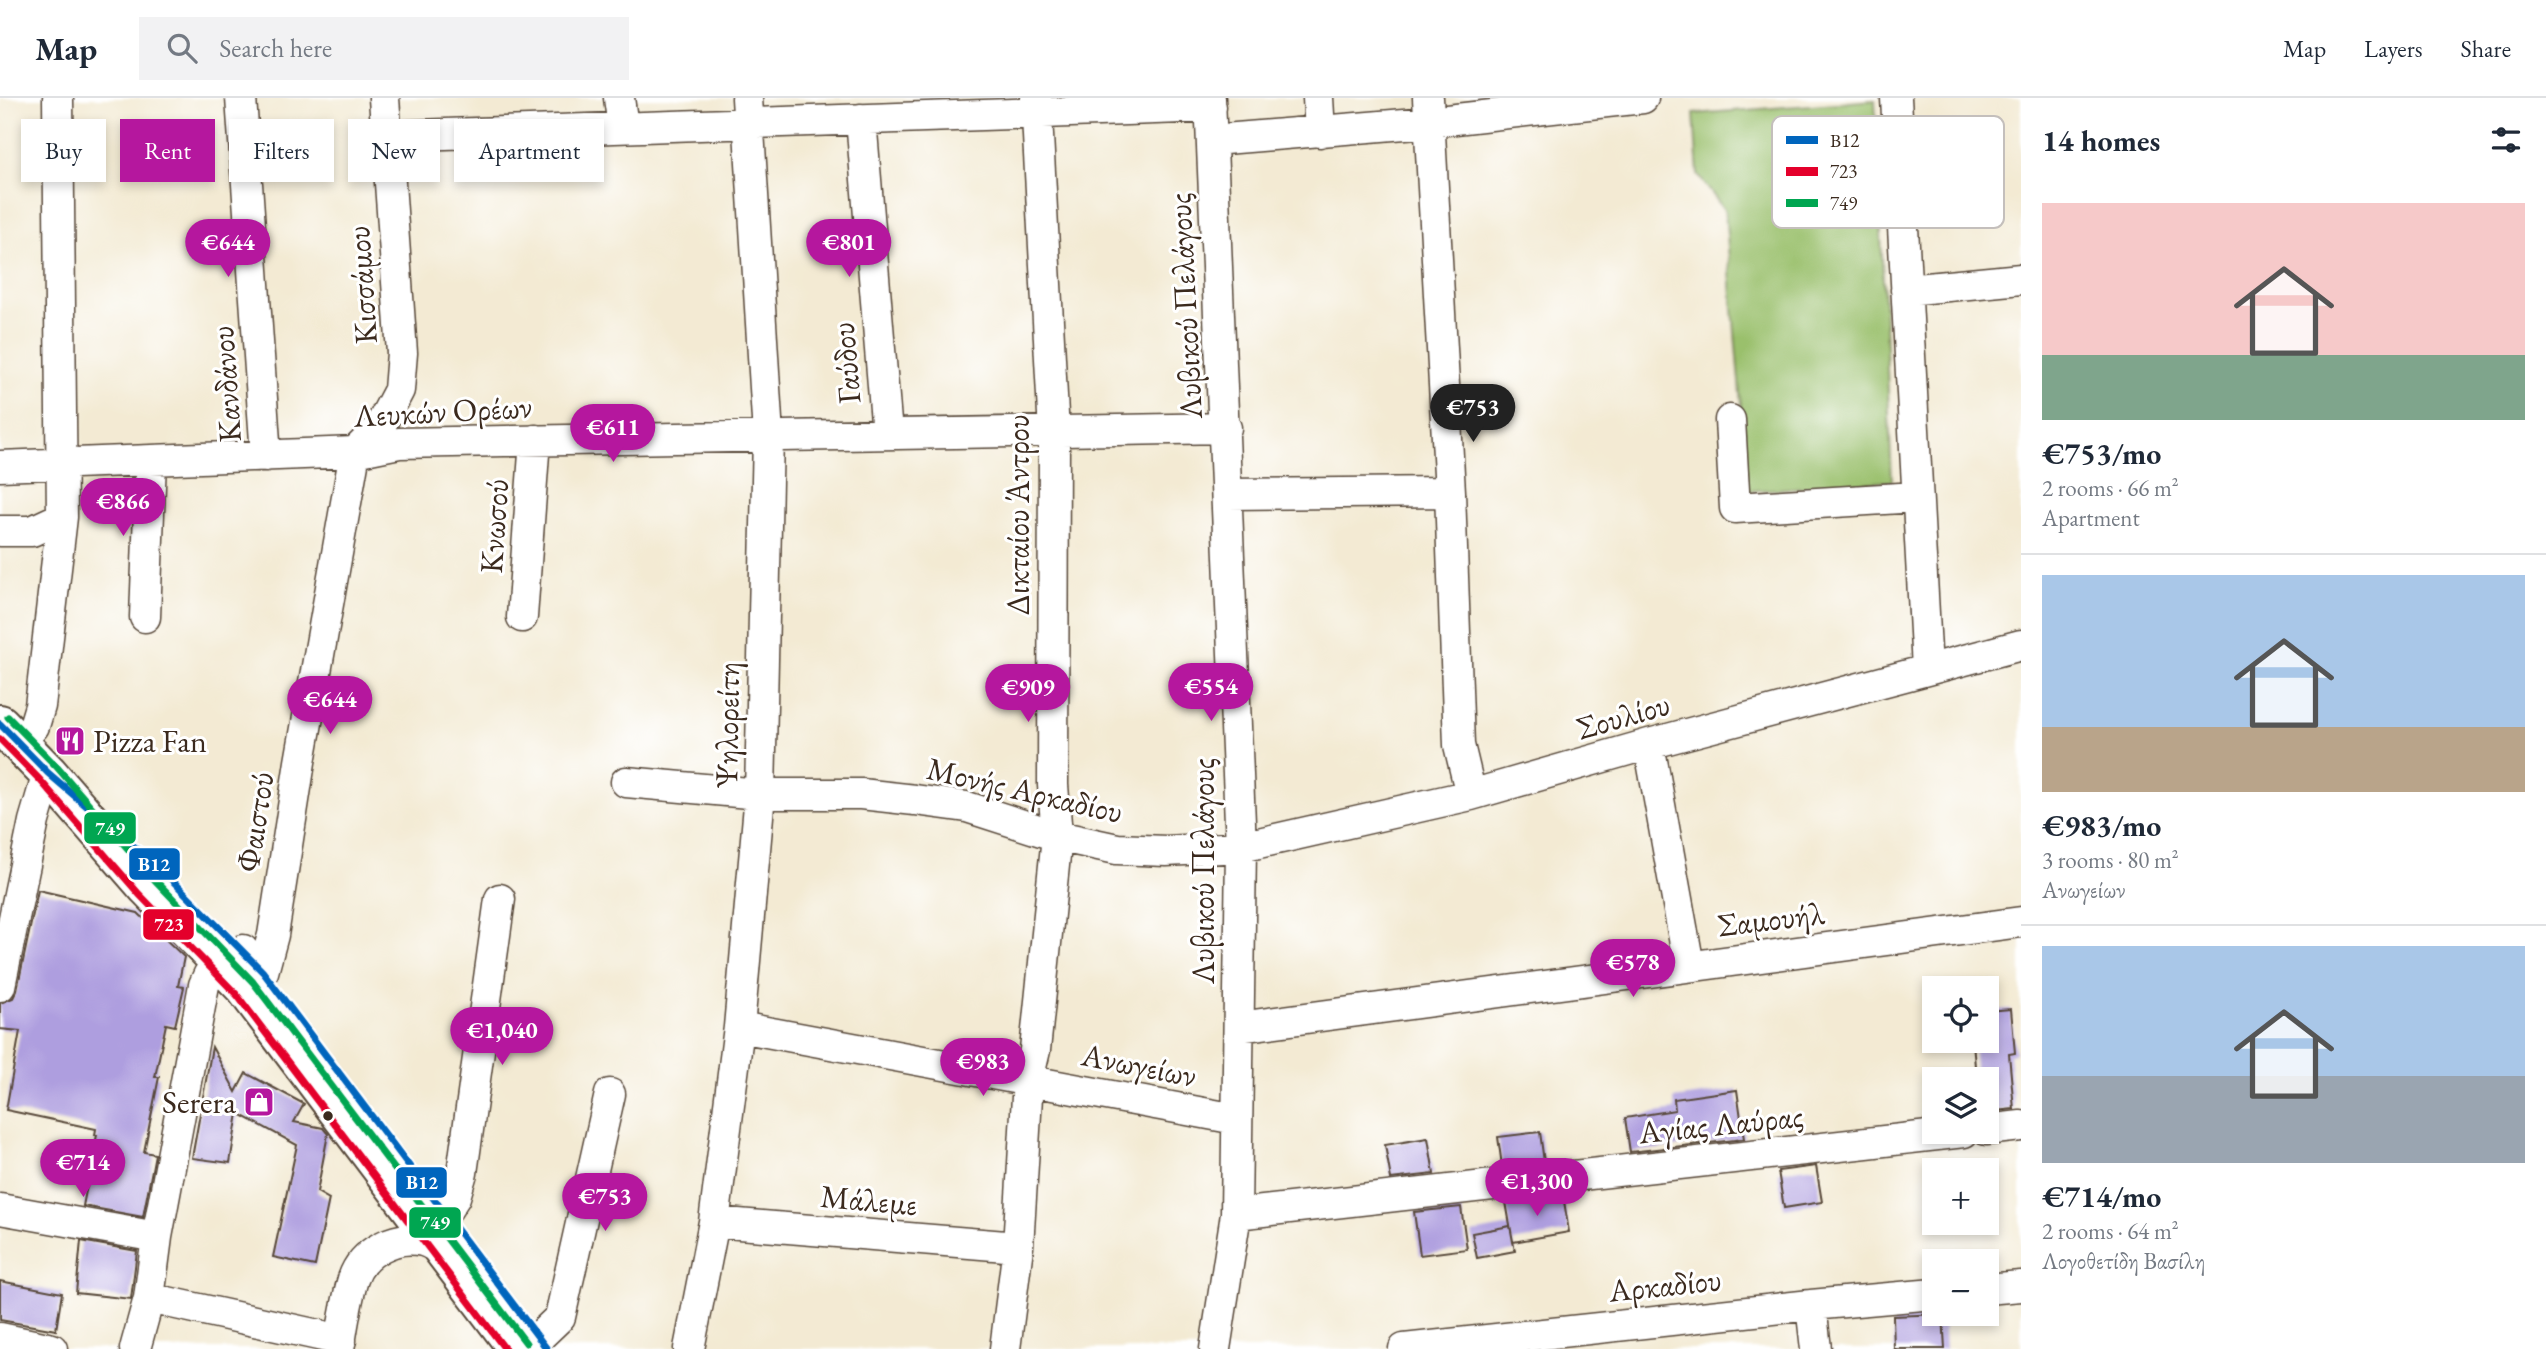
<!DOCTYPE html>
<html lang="en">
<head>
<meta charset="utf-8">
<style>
	:root { --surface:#fff; --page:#f2f2f3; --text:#1f2937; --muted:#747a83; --line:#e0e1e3; --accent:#b5179e }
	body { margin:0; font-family:"EB Garamond",serif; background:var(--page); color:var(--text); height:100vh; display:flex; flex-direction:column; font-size:26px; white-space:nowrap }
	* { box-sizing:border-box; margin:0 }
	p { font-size:23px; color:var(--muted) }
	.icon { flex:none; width:38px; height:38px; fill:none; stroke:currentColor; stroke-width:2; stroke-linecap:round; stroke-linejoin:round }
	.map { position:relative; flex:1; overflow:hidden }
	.panel { display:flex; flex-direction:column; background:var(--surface); width:525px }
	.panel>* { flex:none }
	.hud { position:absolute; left:21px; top:21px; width:665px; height:63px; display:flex; gap:14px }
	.buttons { position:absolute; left:1922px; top:878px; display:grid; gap:14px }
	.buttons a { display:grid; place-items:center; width:77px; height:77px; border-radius:0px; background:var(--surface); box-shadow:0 4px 10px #0003; font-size:35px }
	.price { position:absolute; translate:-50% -60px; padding:0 16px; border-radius:24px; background:var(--accent); color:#fff; font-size:23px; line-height:46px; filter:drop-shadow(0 2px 4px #0008) }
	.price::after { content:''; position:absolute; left:50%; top:42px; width:21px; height:16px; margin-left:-10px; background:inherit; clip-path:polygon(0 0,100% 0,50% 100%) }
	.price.selected { background:#222; color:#fff }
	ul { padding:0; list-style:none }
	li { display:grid; align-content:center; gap:14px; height:371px; padding:0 21px }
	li+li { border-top:2px solid var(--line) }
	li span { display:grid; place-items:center; height:217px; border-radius:0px; color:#555 }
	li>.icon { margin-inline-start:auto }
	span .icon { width:126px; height:126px; fill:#fffc; stroke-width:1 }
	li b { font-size:30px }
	h2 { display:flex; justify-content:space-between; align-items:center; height:84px; padding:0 21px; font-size:30px }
	.pill { padding:0 24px; border-radius:0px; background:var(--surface); box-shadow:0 4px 10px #0003; font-size:24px; line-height:63px }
	.pill.selected { background:var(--accent); color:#fff }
	header { display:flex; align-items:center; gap:42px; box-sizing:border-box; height:98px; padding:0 35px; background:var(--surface); border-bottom:2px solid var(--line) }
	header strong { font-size:33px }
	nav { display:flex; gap:38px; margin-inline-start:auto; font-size:24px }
	.search { width:490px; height:63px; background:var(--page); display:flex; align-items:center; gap:18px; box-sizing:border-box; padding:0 24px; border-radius:0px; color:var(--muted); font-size:26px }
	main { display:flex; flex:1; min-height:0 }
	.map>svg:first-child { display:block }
	.green { fill:#9ac06c; stroke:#6a7545; stroke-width:2 }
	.building { fill:#ae9edf }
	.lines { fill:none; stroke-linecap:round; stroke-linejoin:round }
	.minor-casing { stroke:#574739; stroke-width:33 }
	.major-casing { stroke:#574739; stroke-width:42 }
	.minor { stroke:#fff; stroke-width:30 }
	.major { stroke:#fff; stroke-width:38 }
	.bus-1-casing { stroke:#fff; stroke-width:12 }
	.bus-2-casing { stroke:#fff; stroke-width:12 }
	.bus-3-casing { stroke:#fff; stroke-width:12 }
	.bus-1 { stroke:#0065bd; stroke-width:7 }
	.bus-2 { stroke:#e4002b; stroke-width:7 }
	.bus-3 { stroke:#00a651; stroke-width:7 }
	.bus-dot { fill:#3b2a1e; stroke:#fff; stroke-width:2.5 }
	.labels { text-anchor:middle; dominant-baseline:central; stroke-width:6; stroke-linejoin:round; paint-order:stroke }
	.street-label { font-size:32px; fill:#3b2a1e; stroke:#fff }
	.poi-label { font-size:32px; fill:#3b2a1e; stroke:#fff; text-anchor:start }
	.key { fill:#fff; stroke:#c4bfbc; stroke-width:2 }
	.key-label { font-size:19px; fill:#3b2a1e }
	.line-badge { stroke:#fff; stroke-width:2.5 }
	.badge-label { font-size:19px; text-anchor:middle; font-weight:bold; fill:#fff }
</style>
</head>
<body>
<header>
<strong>Map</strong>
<div class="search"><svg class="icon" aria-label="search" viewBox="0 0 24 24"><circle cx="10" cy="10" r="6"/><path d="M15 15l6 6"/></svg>Search here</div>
<nav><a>Map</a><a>Layers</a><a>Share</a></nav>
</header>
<main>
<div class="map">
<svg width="2021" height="1251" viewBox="0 0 2021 1251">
	<rect width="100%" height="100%" fill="#fff"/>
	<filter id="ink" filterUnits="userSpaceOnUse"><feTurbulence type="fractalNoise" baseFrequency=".0143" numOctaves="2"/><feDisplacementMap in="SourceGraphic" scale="14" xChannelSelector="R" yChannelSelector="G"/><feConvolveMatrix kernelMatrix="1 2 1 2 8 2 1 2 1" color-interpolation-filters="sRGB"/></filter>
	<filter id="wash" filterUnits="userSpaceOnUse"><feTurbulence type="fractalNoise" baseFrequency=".00686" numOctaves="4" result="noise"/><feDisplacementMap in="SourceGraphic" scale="28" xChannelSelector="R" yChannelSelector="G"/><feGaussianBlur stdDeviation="1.57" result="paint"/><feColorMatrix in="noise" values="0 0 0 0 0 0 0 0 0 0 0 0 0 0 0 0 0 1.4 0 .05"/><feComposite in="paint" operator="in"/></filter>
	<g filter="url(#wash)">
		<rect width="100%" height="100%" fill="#f3ead3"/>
		<path class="green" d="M1875,2L1892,383L1748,393L1725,113L1698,77L1694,16Z"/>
		<g id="blocks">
			<path class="building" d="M38,792L138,815L184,859L178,888L184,889L175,928L166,926L155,979H159L144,1054L155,1056L143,1119L83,1108L97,1037H95L96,1031L6,1012L20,933L0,931V905L13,900L17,892Z
				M2011,911L2015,955L2009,956L2014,1011L1986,1014V982H1976L1973,943H1986V913Z
				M212,949L236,994L246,975L304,1006L294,1024L323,1030L328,1036L317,1094L329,1101L315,1168L273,1159L297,1047L238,1015L230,1065L192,1060Z
				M1737,992L1744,1041L1630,1054L1625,1020L1675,1012L1674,1001Z
				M1540,1034L1544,1064L1502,1068L1498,1039Z
				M1428,1040L1434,1076L1391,1081L1385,1047Z
				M1816,1068L1822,1104L1784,1110L1778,1073Z
				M1563,1097L1569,1134L1513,1144L1506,1104Z
				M1461,1109L1467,1151L1420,1157L1414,1114Z
				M1510,1128L1515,1153L1477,1160L1472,1135Z
				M81,1143L137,1153L131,1201L76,1195Z
				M0,1183L62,1195L56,1232L0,1222Z
				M1943,1216L1945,1251H1894L1893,1218Z"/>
		</g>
	</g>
	<g filter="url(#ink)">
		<use href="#blocks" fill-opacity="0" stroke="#574739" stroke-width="2"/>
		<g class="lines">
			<g class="minor-casing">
				<path id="minor" d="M241,0L266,358
					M619,0L623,29
					M1210,0L1241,749L1236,1116L1215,1251
					M1318,0L1320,34
					M1428,0L1450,394L1459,647L1471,697
					M1896,0L1927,571
					M861,21L887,336
					M387,38L1211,9
					M1212,42L1429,24L1643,0
					M1906,192L2021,181
					M1730,322L1735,410L1917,399
					M0,368L355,354L399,345L1226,330
					M1228,396L1450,394
					M0,433H32L62,419
					M145,519L151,362
					M522,519L535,342
					M19,645L34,628L40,608L62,419L58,0
					M1649,646L1689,868
					M626,684L760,696H861L915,702L967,709L1057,738L1117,751L1166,753L1241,749L1471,697L1649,646L2021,547
					M0,888L34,723L48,675
					M245,890L263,874L273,837L300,664L355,354L379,330L399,292L402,255L384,0
					M739,929L1236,1021
					M1239,929L2021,824
					M1986,1032L2021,1028
					M0,1111L157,1139
					M444,1116L455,1099L462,1075L500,801
					M1236,1116L1964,1034
					M714,1124L1018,1149
					M1986,1191L2021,1188
					M149,1200L341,1242
					M1811,1207L1816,1251
					M0,1240L52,1251
					M538,1240L560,1219L610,996
					M135,1251L149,1200L157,1139L204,887L209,876L243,852
					M339,1251C343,1228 346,1204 353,1181C362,1154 395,1136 423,1143C430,1145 437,1150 443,1152
					M689,1251L714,1124L739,929L760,696L768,338L747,0
					M1005,1251L1018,1149L1028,982L1035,952L1057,738L1053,687L1054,335L1036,0
					M1404,1251L1811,1207L1934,1196"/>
			</g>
			<g class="major-casing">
				<path id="major" d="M0,626L48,675L147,789L245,890L518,1251"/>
			</g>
			<use href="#minor" class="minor"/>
			<use href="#major" class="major"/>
			<g class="bus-1-casing">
				<path id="bus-1" d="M0,626L48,675L166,776L263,874L547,1251"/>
			</g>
			<g class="bus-2-casing">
				<path id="bus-2" d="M0,641L40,682L139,796L237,897L505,1251"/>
			</g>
			<g class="bus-3-casing">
				<path id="bus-3" d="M8,619L56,668L155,782L253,884L526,1245"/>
			</g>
			<use href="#bus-1" class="bus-1"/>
			<use href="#bus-2" class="bus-2"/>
			<use href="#bus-3" class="bus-3"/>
		</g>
	</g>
	<defs>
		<g id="restaurant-square" transform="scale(1.575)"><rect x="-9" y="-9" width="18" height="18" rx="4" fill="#b5179e" stroke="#fff"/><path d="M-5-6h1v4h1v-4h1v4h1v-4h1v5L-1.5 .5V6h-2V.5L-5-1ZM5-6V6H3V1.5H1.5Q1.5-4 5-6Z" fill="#fff"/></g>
		<g id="shop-square" transform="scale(1.575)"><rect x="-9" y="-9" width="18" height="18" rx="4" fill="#b5179e" stroke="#fff"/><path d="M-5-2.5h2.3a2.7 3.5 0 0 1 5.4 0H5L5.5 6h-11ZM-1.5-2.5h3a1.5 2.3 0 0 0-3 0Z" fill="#fff"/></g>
	</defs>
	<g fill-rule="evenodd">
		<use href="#restaurant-square" x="70" y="643"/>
		<use href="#shop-square" x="259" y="1004"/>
	</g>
	<circle class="bus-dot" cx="328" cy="1018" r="6"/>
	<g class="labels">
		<g class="street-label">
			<text transform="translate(362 187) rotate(-94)">Κισσάμου</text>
			<text transform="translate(1185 208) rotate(-93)">Λυβικού Πελάγους</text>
			<text transform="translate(846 265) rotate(-95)">Γαύδου</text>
			<text transform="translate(226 286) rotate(-94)">Κανδάνου</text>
			<text transform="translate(443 313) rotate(-3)">Λευκών Ορέων</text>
			<text transform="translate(1018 417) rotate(-90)">Δικταίου Άντρου</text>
			<text transform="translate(494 428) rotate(-86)">Κνωσού</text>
			<text transform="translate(1623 618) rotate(-16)">Σουλίου</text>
			<text transform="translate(727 627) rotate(-89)">Ψηλορείτη</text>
			<text transform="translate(1025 692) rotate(13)">Μονής Αρκαδίου</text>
			<text transform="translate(255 724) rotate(-81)">Φαιστού</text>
			<text transform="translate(1203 773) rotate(-90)">Λυβικού Πελάγους</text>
			<text transform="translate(1771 821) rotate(-7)">Σαμουήλ</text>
			<text transform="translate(1139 967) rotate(11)">Ανωγείων</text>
			<text transform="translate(1721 1026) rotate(-6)">Αγίας Λαύρας</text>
			<text transform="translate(869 1102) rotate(5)">Μάλεμε</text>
			<text transform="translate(1665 1187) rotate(-6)">Αρκαδίου</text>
		</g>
		<g class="poi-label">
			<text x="93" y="643">Pizza Fan</text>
			<text x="236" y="1004" text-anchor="end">Serera</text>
		</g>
	</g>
	<rect x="1772" y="18" width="232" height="112" rx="10" class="key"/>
	<rect x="1786" y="38" width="32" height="8" fill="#0065bd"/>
	<rect x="1786" y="69" width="32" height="9" fill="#e4002b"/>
	<rect x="1786" y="101" width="32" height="8" fill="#00a651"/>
	<g class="key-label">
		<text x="1830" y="49">Β12</text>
		<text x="1830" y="80">723</text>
		<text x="1830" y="112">749</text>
	</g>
	<g class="line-badge">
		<rect x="83" y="713" width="54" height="34" rx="7" fill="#00a651"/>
		<rect x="128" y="749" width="53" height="34" rx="7" fill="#0065bd"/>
		<rect x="142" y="810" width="53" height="33" rx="7" fill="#e4002b"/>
		<rect x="395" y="1068" width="53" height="33" rx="7" fill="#0065bd"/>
		<rect x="408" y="1108" width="54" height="33" rx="7" fill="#00a651"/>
	</g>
	<g class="badge-label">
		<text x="110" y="737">749</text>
		<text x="154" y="773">Β12</text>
		<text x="169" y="833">723</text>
		<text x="422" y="1091">Β12</text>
		<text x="435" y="1131">749</text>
	</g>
</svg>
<div class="buttons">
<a><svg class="icon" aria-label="locate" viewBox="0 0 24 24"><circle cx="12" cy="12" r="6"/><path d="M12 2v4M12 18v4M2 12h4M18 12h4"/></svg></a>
<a><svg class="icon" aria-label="layers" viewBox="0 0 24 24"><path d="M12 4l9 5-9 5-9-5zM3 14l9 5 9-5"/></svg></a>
<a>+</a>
<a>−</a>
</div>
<b class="price" style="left:228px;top:181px">€644</b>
<b class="price" style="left:849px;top:181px">€801</b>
<b class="price selected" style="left:1473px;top:346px">€753</b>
<b class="price" style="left:613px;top:366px">€611</b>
<b class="price" style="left:123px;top:440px">€866</b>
<b class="price" style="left:1211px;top:625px">€554</b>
<b class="price" style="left:1028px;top:626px">€909</b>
<b class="price" style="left:330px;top:638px">€644</b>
<b class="price" style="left:1633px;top:901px">€578</b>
<b class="price" style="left:502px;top:969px">€1,040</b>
<b class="price" style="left:983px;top:1000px">€983</b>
<b class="price" style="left:83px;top:1101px">€714</b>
<b class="price" style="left:1537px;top:1120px">€1,300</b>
<b class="price" style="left:605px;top:1135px">€753</b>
<div class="hud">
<a class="pill">Buy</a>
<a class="pill selected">Rent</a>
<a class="pill">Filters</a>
<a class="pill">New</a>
<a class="pill">Apartment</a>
</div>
</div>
<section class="panel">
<h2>14 homes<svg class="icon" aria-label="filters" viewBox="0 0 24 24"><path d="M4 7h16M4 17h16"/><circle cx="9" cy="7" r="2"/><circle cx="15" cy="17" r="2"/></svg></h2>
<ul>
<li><span style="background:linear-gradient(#f6c9c9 70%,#7fa58c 0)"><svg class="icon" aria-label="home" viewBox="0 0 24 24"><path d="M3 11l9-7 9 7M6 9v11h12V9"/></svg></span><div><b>€753/mo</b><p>2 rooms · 66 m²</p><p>Apartment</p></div></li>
<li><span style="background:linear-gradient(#a9c7e8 70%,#b9a48a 0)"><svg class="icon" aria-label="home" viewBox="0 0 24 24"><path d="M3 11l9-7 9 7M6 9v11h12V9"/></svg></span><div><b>€983/mo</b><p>3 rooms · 80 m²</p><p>Ανωγείων</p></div></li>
<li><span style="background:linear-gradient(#a9c7e8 60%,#9aa5b1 0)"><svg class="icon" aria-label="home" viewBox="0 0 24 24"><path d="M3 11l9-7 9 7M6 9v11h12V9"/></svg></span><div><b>€714/mo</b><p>2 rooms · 64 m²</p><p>Λογοθετίδη Βασίλη</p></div></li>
</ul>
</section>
</main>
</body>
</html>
